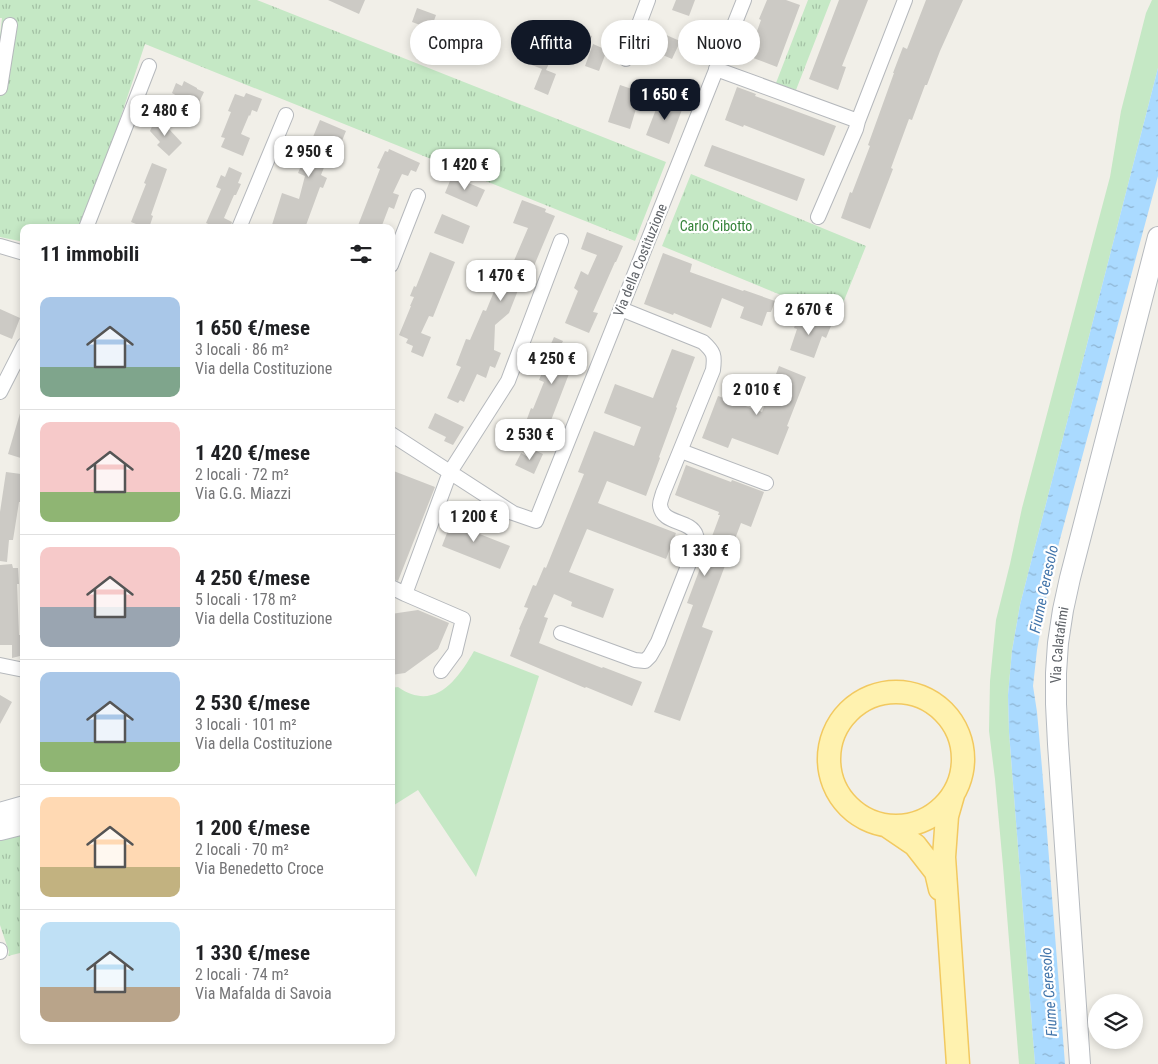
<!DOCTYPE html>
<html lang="it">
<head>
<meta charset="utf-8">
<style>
	:root { --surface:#fff; --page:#f6f6f6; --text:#202124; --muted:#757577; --line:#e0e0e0; --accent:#111827 }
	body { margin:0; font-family:"Roboto Condensed",sans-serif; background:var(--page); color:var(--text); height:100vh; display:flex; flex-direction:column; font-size:19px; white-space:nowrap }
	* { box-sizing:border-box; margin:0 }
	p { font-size:16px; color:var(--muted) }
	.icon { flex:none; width:28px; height:28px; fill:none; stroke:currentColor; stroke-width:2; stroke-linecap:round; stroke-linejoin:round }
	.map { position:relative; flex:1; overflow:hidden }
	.sheet { position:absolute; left:20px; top:224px; width:375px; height:820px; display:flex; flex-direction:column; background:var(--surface); border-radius:10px; box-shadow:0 2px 8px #0003 }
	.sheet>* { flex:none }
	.guide { position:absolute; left:410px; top:20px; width:475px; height:45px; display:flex; gap:10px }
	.fabs { position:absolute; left:1088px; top:994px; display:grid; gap:10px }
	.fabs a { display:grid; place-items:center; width:55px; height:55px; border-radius:50%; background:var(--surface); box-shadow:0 2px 8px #0003; font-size:25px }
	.price { position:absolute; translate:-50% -42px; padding:0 11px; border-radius:10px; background:#fff; color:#222; font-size:16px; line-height:32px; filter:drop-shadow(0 1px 2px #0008) }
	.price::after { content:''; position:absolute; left:50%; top:30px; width:15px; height:11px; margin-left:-8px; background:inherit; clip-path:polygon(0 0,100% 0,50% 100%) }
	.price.on { background:var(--accent); color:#fff }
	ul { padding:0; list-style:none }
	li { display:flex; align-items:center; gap:15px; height:125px; padding:0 20px }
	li+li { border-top:1px solid var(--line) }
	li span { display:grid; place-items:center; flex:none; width:140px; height:100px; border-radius:10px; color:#555 }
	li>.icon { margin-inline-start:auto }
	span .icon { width:60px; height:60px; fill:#fffc; stroke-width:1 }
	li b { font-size:21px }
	h2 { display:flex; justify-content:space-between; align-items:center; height:60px; padding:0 20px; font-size:21px }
	.pill { padding:0 18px; border-radius:22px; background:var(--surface); box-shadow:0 2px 8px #0003; font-size:18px; line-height:45px }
	.pill.on { background:var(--accent); color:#fff }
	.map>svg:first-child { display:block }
	.grass { fill:#c5e8c5 }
	.park { fill:url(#park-tufts) }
	.water { fill:url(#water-ripples) }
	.building { fill:#cccac5 }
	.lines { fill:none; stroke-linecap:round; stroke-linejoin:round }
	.street-casing { stroke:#b5b8bc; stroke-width:16 }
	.secondary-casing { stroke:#b6babf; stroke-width:22 }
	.primary-casing { stroke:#f2c960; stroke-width:25 }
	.street { stroke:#fff; stroke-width:14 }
	.secondary { stroke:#fff; stroke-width:20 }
	.primary { stroke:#fff2af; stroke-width:22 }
	.labels { text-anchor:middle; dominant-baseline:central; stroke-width:4.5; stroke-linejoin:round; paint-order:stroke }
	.park-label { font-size:14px; fill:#348238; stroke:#fff }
	.street-label { font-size:14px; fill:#5f6368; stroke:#fff }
	.water-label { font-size:15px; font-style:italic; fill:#4174aa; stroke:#fff }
</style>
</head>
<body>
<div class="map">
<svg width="1158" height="1064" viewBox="0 0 1158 1064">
	<defs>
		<pattern id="park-tufts" width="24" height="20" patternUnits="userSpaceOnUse" patternTransform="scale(1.25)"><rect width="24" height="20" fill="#c5e8c5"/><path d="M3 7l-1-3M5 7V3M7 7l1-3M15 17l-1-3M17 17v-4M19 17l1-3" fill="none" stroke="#a3c0a4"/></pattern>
		<pattern id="water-ripples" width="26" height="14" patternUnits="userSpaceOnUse" patternTransform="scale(1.25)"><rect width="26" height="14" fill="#aadaff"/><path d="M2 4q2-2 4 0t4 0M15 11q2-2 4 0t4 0" fill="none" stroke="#8eb4d2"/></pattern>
	</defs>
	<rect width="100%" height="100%" fill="#f1efe8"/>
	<path class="grass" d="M1152,0H1158V68L1020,605L1012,651L1008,695L1009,732L1035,1064H1019L1003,866L995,779L989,731L990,681L996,620L1010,564L1022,508L1110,177L1121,111L1146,13Z
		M474,651L539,676L476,877L418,790L391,807V688L398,687C434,712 457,681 474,651Z"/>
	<path class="park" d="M0,0H257L666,162L635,241L145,44L84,227L24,228V242L0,237V36L2,18H0Z
		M808,0H831L796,90L776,83Z
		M691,174L866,246L837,318L662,246Z
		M24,833V952L8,956L9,952L0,925V840Z"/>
	<path class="water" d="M1158,68V176L1060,539L1048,588L1037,650L1033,686L1037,712L1042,768L1065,1064H1035L1009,732L1008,695L1012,651L1020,605Z"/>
	<path class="building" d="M328,0H365L359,14Z
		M676,0H695L689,16L672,10Z
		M767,0H786L800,5L777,67L748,56L761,20L759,19Z
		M839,0H868L842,66L846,67L838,90L809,79Z
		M926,0H963L940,51L927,85H925L912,120L909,119L891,168L893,169L870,229L841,218L850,192L852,193L870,146L868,145L894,73H893L903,47L907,49Z
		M417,8L436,15L431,29L412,22Z
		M434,23L449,28L441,49L426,44Z
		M574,29L592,36L586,52L568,45Z
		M685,29L705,38L698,53L679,44L672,59L656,52L664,34L680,41Z
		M593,44L607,50L599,71L585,66Z
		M534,47L553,55L546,70L556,74L548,95L534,89L542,69L527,63Z
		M184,81L197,88V89L204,92L194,113L182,108L184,104L175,100L177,96L172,93L176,83L182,86Z
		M620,85L641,92L630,129L608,122Z
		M737,87L756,94L755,96L836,126L824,156L744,125L743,127L725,120Z
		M246,93L262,99L257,112L252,110L250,116L249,115L241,134L250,138L243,156L221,147L225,138L221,137L231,112L228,111L235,94L244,97Z
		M660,99L683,107L669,144L646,135Z
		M156,118L170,124L168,128L182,143L169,156L157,145L160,142L150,131Z
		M320,120L346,131L337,153L331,150L321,175L327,178L323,188L320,187L305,228H271L282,193L299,199L305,176L298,173Z
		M712,145L805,179L797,201L704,166Z
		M389,149L420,163L416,172L411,170L408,176L402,174L393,193L399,195L394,209L389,207L381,228H357L380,169L377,168L385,151L388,152Z
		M152,163L167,169L151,215L153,216L149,228H146L131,222L146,184L144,183Z
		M229,167L242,173L238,183L241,184L236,195H234L224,218L232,222L230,228H217L206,223L221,189L216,187L221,175L225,177Z
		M452,176L485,190L477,207L445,193Z
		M522,200L546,209L545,212L555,216L531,273L526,270L509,313L495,325L494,350L501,353L495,368L490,366L486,378L477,374L464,402L460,400L458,403L447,398L461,367L456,365L466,339L470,340L483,310L486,311L495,289L491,288L497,273L507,277L528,228L513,223Z
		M442,214L470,226L463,244L434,233Z
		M587,232L623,246L616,262H615L593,312L598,313L589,333L565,323L578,291L574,288L581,271L588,275L597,255L581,249Z
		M430,252L455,262L433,317L429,316L421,333L431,337L423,357L411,352L413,346L406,343L408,339L399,335L411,306H410L414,297L410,296L414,286L416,287Z
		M663,253L692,264L690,272L743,291L744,290L775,301L771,312H767L762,326L740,318L744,307L722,298L711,328L674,313L673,315L644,304Z
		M0,309L20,318L12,339L0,334Z
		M799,314L831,326L826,338L822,336L814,358L790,350L797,329L794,328Z
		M554,337L563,341L562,343L583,352L576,368L572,366L545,436L524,427L531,408L533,409L544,382L539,380L547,361L544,360Z
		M672,349L695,357L676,407L677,408L659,457L660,458L646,496L607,481L598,503L676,533L666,559L587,529L569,572L614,589L603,618L571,606L572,602L554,594L544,617L548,618L539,643L602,668L603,667L642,682L632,706L586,687L585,688L510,656L520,630L519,629L528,608L524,607L533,585L536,586L544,567L546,568L584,474L578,472L594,431L634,446L641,427L604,413L615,384L653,398Z
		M779,366L806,377L787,426L789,427L778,455L732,438L728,448L702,438L718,396L762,412Z
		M21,410H24V459L8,454Z
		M435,413L464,427L453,445L444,441L446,437L428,428Z
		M532,449L543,454L534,474L515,465L521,453L528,457Z
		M686,465L731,482L732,480L764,492L751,527L741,523L702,627L713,631L680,721L654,712L693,605L687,603L720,515H718L719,512L675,495Z
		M391,470L435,487L398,581L391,578Z
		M6,472L21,474L20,481L24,482V502H19L13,540H9L7,562L0,561V512Z
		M454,515L480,525L477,533L510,546L500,569L442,546Z
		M12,564L13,568H18L19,584H17L19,635H24V655L12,658V645H0V565Z
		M418,610L449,623L438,649L405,673L391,675V614Z
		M0,695L12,702L0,724Z"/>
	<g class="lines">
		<g class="street-casing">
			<path id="street" d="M626,59L648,0
				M716,69L858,121L905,0
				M0,88L10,25
				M818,217L856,129L858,121
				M86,228L149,66
				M239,228L286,115
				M0,246L24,253
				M391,265L418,196
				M0,392L24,345
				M391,434L513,513L536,521L744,0
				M681,451L766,483
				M391,587L405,594L463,619L455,652L441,671
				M405,594L450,472L508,381L561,241
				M561,633L635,660L645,661L650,656L658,642L697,543C697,541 697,536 696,535C690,519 662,525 660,505C660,501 662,497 663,493L713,370C715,355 714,352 703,342L621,309
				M0,665L24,670
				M0,950V952"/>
		</g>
		<g class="secondary-casing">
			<g id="secondary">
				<path d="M0,813L24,806"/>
				<path d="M0,830L24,824"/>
				<path id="s1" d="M1080,1064L1058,744L1056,704V673L1058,643L1063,610L1070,578L1158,237"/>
			</g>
		</g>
		<g class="primary-casing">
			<path id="primary" d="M829 759a67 67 0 1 1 134 0a67 67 0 1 1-134 0Z
				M953,795L947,816L944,857L958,1064
				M887,826L915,845L936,872L940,889"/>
		</g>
		<use href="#street" class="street"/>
		<use href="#secondary" class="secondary"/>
		<use href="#primary" class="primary"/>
	</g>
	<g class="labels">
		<g class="park-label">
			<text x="716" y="226">Carlo Cibotto</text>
		</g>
		<g class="street-label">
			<text transform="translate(640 260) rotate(-68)">Via della Costituzione</text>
			<text stroke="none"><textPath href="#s1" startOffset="420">Via Calatafimi</textPath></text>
		</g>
		<g class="water-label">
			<text transform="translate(1044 589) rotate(-78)">Fiume Ceresolo</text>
			<text transform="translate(1049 992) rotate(-94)">Fiume Ceresolo</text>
		</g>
	</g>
</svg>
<div class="fabs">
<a><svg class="icon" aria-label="layers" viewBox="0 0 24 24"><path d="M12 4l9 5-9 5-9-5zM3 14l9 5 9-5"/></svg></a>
</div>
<b class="price on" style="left:665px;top:121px">1 650 €</b>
<b class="price" style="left:165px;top:137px">2 480 €</b>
<b class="price" style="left:309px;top:178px">2 950 €</b>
<b class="price" style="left:465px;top:191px">1 420 €</b>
<b class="price" style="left:501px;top:302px">1 470 €</b>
<b class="price" style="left:809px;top:336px">2 670 €</b>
<b class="price" style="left:552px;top:385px">4 250 €</b>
<b class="price" style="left:757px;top:416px">2 010 €</b>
<b class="price" style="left:530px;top:461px">2 530 €</b>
<b class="price" style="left:474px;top:543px">1 200 €</b>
<b class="price" style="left:705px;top:577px">1 330 €</b>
<div class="guide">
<a class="pill">Compra</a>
<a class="pill on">Affitta</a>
<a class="pill">Filtri</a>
<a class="pill">Nuovo</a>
</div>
<section class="sheet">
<h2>11 immobili<svg class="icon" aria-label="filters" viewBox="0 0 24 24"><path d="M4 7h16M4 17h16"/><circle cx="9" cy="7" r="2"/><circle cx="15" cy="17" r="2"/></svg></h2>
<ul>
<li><span style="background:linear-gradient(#a9c7e8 70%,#7fa58c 0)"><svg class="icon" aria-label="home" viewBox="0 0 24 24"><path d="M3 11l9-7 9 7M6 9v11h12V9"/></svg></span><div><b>1 650 €/mese</b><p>3 locali · 86 m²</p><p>Via della Costituzione</p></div></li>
<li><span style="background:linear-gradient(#f6c9c9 70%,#8fb573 0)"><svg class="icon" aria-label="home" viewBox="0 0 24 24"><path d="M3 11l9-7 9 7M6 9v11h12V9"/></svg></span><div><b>1 420 €/mese</b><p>2 locali · 72 m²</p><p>Via G.G. Miazzi</p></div></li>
<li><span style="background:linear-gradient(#f6c9c9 60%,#9aa5b1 0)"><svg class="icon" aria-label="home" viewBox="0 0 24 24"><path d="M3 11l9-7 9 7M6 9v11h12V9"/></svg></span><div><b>4 250 €/mese</b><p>5 locali · 178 m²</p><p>Via della Costituzione</p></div></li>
<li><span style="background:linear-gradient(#a9c7e8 70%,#8fb573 0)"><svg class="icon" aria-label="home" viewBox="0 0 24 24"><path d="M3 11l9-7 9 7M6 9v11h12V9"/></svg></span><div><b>2 530 €/mese</b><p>3 locali · 101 m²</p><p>Via della Costituzione</p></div></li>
<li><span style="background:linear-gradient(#ffd9b3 70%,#c2b280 0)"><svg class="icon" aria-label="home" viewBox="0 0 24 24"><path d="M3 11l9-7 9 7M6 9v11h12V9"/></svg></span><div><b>1 200 €/mese</b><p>2 locali · 70 m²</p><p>Via Benedetto Croce</p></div></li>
<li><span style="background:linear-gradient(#bfe0f5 65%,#b9a48a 0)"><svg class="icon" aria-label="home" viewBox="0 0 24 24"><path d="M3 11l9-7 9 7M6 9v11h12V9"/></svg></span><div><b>1 330 €/mese</b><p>2 locali · 74 m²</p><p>Via Mafalda di Savoia</p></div></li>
</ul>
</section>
</div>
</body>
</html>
